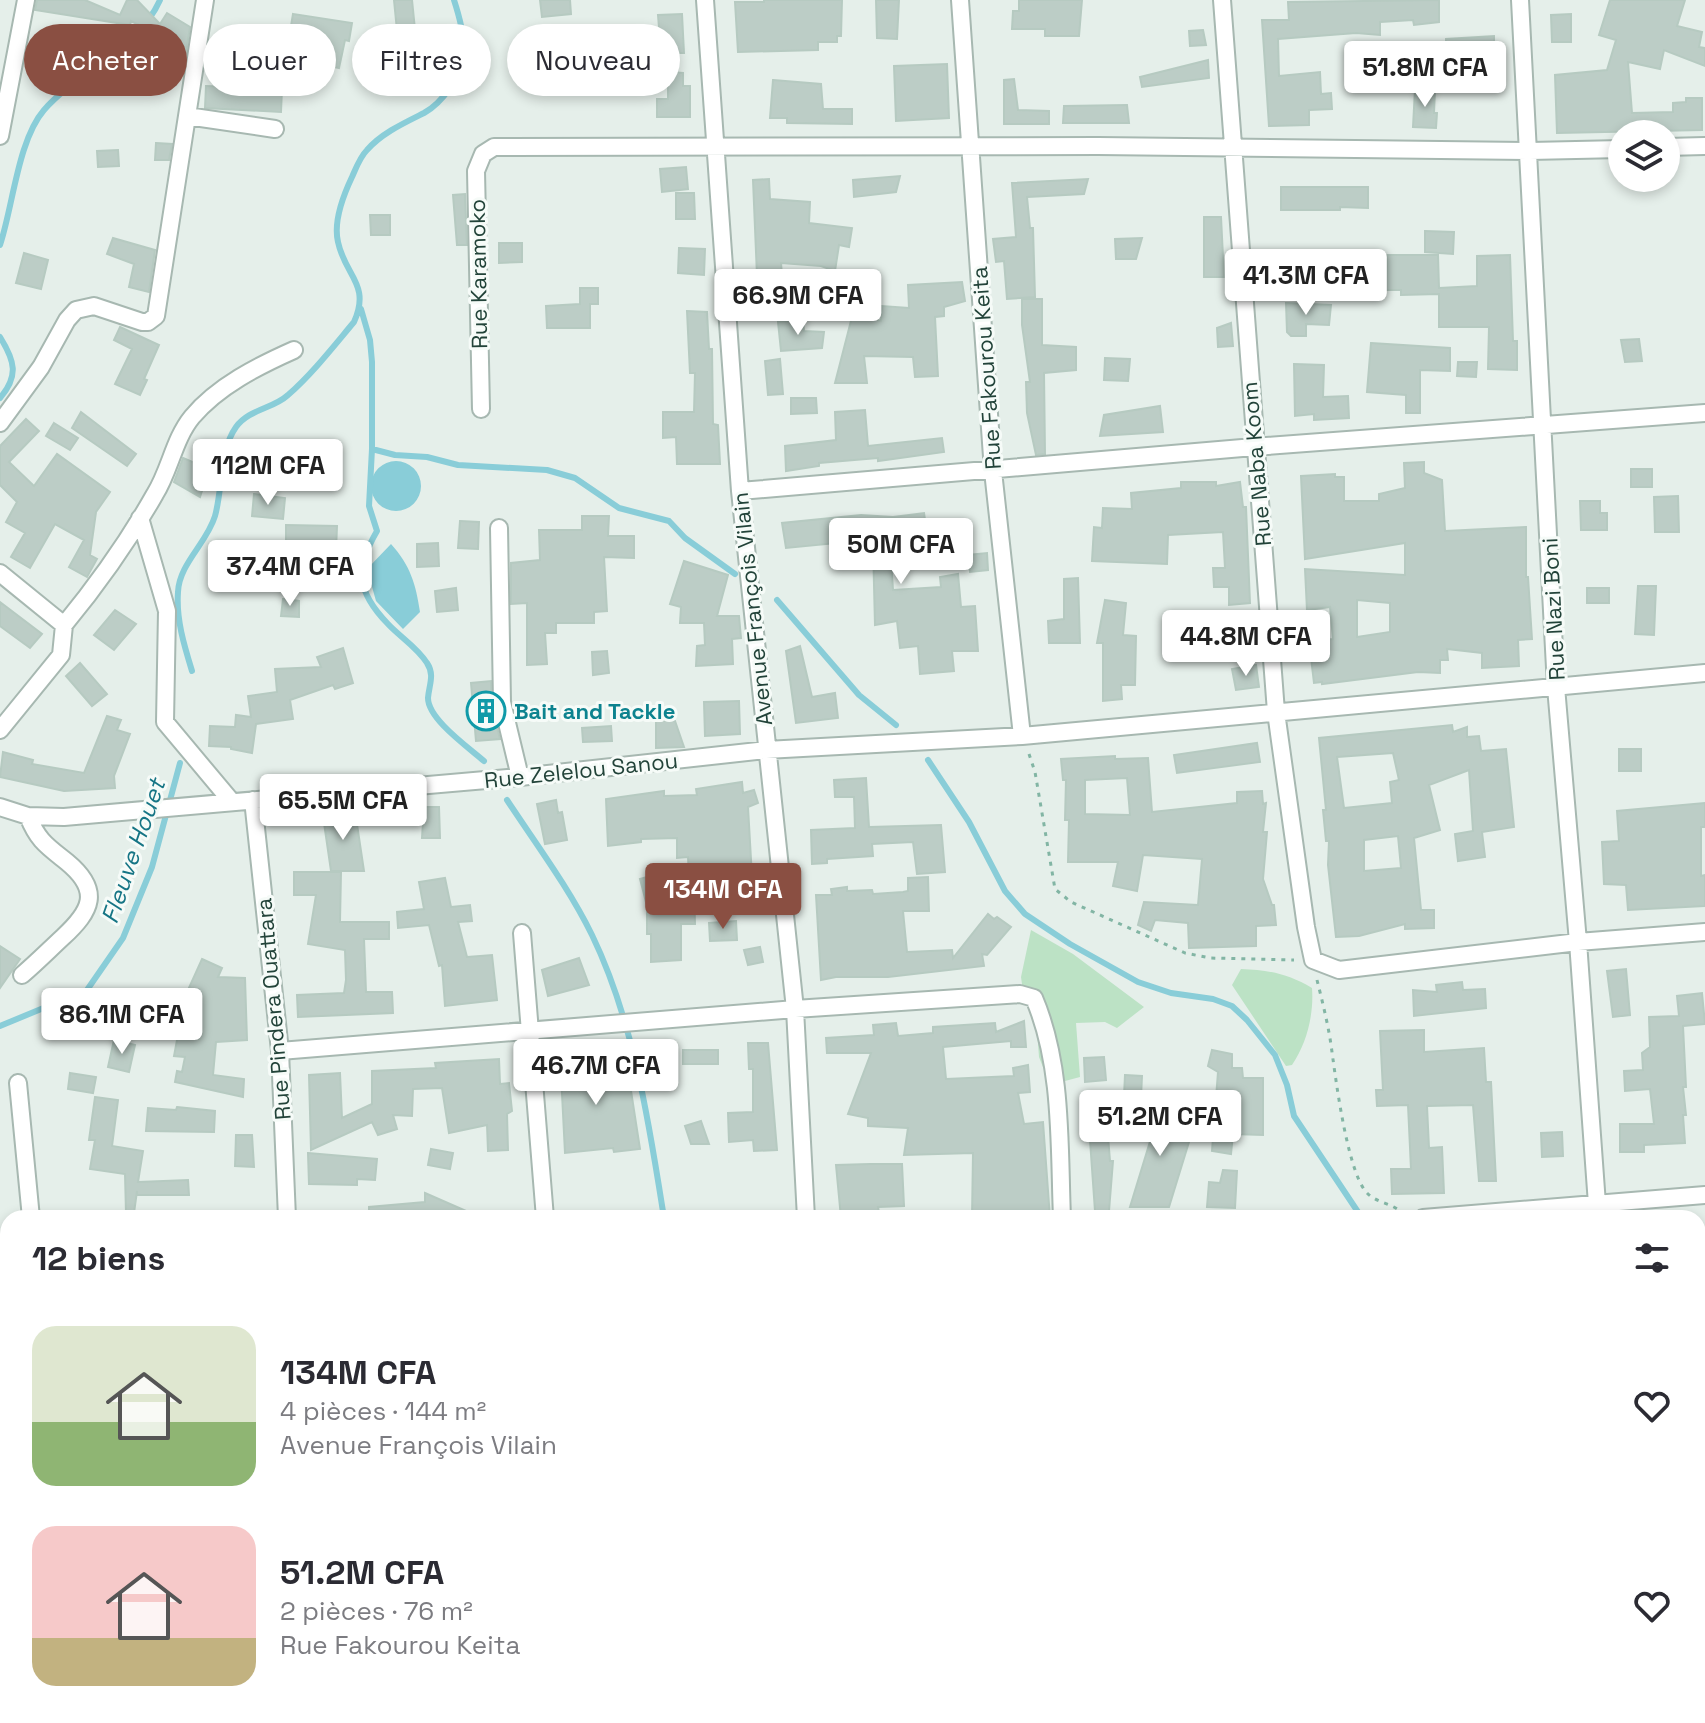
<!DOCTYPE html>
<html lang="fr">
<head>
<meta charset="utf-8">
<style>
	:root { --surface:#fff; --page:#f2f2f3; --text:#2b2b33; --muted:#7c7c81; --accent:#8a4f42 }
	body { margin:0; font-family:"Space Grotesk",sans-serif; background:var(--page); color:var(--text); height:100vh; display:flex; flex-direction:column; font-size:30px; white-space:nowrap }
	* { box-sizing:border-box; margin:0 }
	p { font-size:26px; color:var(--muted) }
	.icon { flex:none; width:44px; height:44px; fill:none; stroke:currentColor; stroke-width:2; stroke-linecap:round; stroke-linejoin:round }
	.map { position:relative; flex:1; overflow:hidden }
	.sheet { position:absolute; left:0px; top:1210px; width:1706px; height:514px; display:flex; flex-direction:column; background:var(--surface); border-radius:24px 24px 0 0; box-shadow:0 4px 12px #0003 }
	.sheet>* { flex:none }
	.top-card { position:absolute; left:24px; top:24px; width:800px; height:72px; display:flex; gap:16px }
	.controls { position:absolute; left:1608px; top:120px; display:grid; gap:16px }
	.controls a { display:grid; place-items:center; width:72px; height:72px; border-radius:50%; background:var(--surface); box-shadow:0 4px 12px #0003; font-size:40px }
	.price { position:absolute; translate:-50% -68px; padding:0 18px; border-radius:8px; background:#fff; color:#222; font-size:26px; line-height:52px; filter:drop-shadow(0 2px 4px #0008) }
	.price::after { content:''; position:absolute; left:50%; top:48px; width:24px; height:18px; margin-left:-12px; background:inherit; clip-path:polygon(0 0,100% 0,50% 100%) }
	.price.selected { background:var(--accent); color:#fff }
	ul { padding:0; list-style:none }
	li { display:flex; align-items:center; gap:24px; height:200px; padding:0 32px }
	li span { display:grid; place-items:center; flex:none; width:224px; height:160px; border-radius:24px; color:#555 }
	li>.icon { margin-inline-start:auto }
	span .icon { width:96px; height:96px; fill:#fffc; stroke-width:1 }
	li b { font-size:34px }
	h2 { display:flex; justify-content:space-between; align-items:center; height:96px; padding:0 32px; font-size:34px }
	.pill { padding:0 28px; border-radius:36px; background:var(--surface); box-shadow:0 4px 12px #0003; font-size:28px; line-height:72px }
	.pill.selected { background:var(--accent); color:#fff }
	.map>svg:first-child { display:block }
	.green { fill:#bce2c5 }
	.water { fill:#89cdd8 }
	.lines { fill:none; stroke-linecap:round; stroke-linejoin:round }
	.stream { stroke:#89cdd8; stroke-width:6 }
	.building { fill:#bccdc6; stroke:#b6cac1; stroke-width:2; fill-rule:evenodd }
	.street-casing { stroke:#a7b8b1; stroke-width:20 }
	.path { stroke:#82b5a4; stroke-width:3; stroke-dasharray:4 6; stroke-linecap:butt }
	.street { stroke:#fff; stroke-width:16 }
	.labels { text-anchor:middle; dominant-baseline:central; stroke-width:6; stroke-linejoin:round; paint-order:stroke }
	.street-label { font-size:22px; fill:#224339; stroke:#f6fbf8 }
	.culture-label { font-size:22px; font-weight:bold; fill:#0d838f; stroke:#f6fbf8; text-anchor:start }
	.water-label { font-size:24px; font-style:italic; fill:#167585; stroke:#f6fbf8 }
</style>
</head>
<body>
<div class="map">
<svg width="1705" height="1723" viewBox="0 0 1705 1723">
	<rect width="100%" height="100%" fill="#e5efea"/>
	<path class="green" d="M1031,930L1073,954L1144,1007L1117,1028L1105,1022L1076,1023L1080,1077L1050,1085L1039,1057L1036,1017L1024,998L1021,977Z
		M1241,969C1269,970 1288,974 1312,988C1314,1014 1307,1043 1292,1065L1286,1066L1232,985Z"/>
	<path class="water" d="M371 486a25 25 0 1 1 50 0a25 25 0 1 1-50 0Z
		M391,544C410,565 416,584 420,612L403,629L376,601L367,569Z"/>
	<g class="lines">
		<path class="stream" d="M0,245C13,206 18,140 44,110C79,70 138,50 160,0
			M361,309L370,340L372,362V449L369,506L377,531C355,569 356,591 388,624C400,637 417,647 427,663C435,675 429,685 428,698C428,719 468,747 484,761
			M0,337C15,361 19,376 0,398
			M372,449L395,455L427,457L458,465L547,470L575,478L619,508L669,521L685,538L735,574
			M777,600L859,695L896,725
			M192,671C184,645 176,619 178,592C179,564 207,543 215,516C223,488 219,451 236,427C249,409 273,409 288,395C312,374 333,347 354,322C371,284 345,276 338,242C333,221 343,196 352,177C356,168 360,157 367,150C382,133 404,123 424,113C435,107 443,98 450,88C471,59 464,31 454,0
			M928,760L969,822L1005,891L1025,914L1070,944L1138,982L1171,993L1213,999L1232,1006L1247,1020L1275,1055L1287,1085L1294,1116L1362,1218
			M507,800C536,844 569,888 592,935C634,1022 649,1123 664,1218
			M0,1026L87,990L123,938L152,867L180,763
			M1606,1716L1607,1723"/>
	</g>
	<path class="building" d="M37,0H85L120,15L127,0H137L160,24L167,13L190,27L185,59L149,42L155,33L131,21L130,25L35,10Z
		M394,0H412L417,49L399,51Z
		M540,0H570L571,14L542,17Z
		M764,0H842L841,36H837V42H818V50L738,52L735,2H764Z
		M876,0H899L897,39L877,38Z
		M1019,0H1082L1079,36H1045V29H1012L1013,11H1019Z
		M1439,0V22L1414,25L1413,20L1380,22V35L1356,33L1278,39L1279,76L1320,72L1321,94L1331,93L1332,109L1309,110V125L1269,126L1262,20H1289L1288,2Z
		M1610,0H1685L1677,26L1702,32L1699,47L1705,48V66L1664,50L1660,69L1628,62L1632,113L1673,112V103L1686,102V98H1702V130L1557,133L1555,75L1607,70L1616,40L1599,35Z
		M293,14L352,23L349,41L345,40L339,68L321,64L326,37L290,32Z
		M682,14L684,53H661L658,15Z
		M1571,14V42H1552L1551,15Z
		M1203,30L1206,45L1190,46L1189,31Z
		M1494,36V51H1446V39Z
		M1208,60L1209,78L1142,87L1140,77Z
		M947,64L949,118L896,121L894,66Z
		M668,72L683,73V86H690V117H657V99H668Z
		M1014,79L1018,110L1049,111V124H1004V80Z
		M773,80L821,84L823,109H852V124L787,123V118H770Z
		M206,86L282,89L281,112L205,108Z
		M1415,89L1435,90L1434,113H1437L1436,128L1413,127Z
		M1127,105L1129,123H1063L1064,106Z
		M156,143L172,144L169,160H155Z
		M118,150L119,166L98,167L97,151Z
		M686,167L688,189L662,192L660,169Z
		M900,176L896,192L854,197L853,180Z
		M769,179L770,199L810,202L809,223L852,228L849,247L839,245L835,271L821,266L781,263L782,275L757,276L753,180Z
		M1088,179L1084,194L1027,197L1030,228H1033L1035,297L1007,299L1004,261L996,262L993,239L1016,237L1012,183Z
		M1281,187H1368V208L1340,207V210H1281Z
		M676,193H694L695,219H676Z
		M465,194L467,245H457L453,195Z
		M370,215H390V235H371Z
		M1204,217H1221L1224,277H1204Z
		M1425,231L1454,232L1453,254L1425,252Z
		M113,238L155,250L149,292L129,287L134,264L107,254Z
		M1142,238L1136,259H1116L1115,239Z
		M499,243H522V262L499,263Z
		M679,248L705,249L704,275L678,273Z
		M1329,251V276H1313L1312,252Z
		M24,253L48,260L41,289L16,283Z
		M1387,255H1438L1439,288L1477,286V256L1510,255L1513,341H1517V370L1488,369L1489,327H1439V294L1401,295V290H1386Z
		M962,282L965,301L944,307V316L935,317L938,376L915,377L913,357L864,356L867,383H835L853,313L881,321L882,306L909,308L908,285Z
		M580,288H598V304H590V328H547L546,306L580,304Z
		M1022,299H1042V345L1076,347V370L1044,373L1045,454L1036,455L1027,413L1026,382H1030L1022,325Z
		M1286,303L1331,305L1329,325L1306,324V336H1291L1287,332Z
		M687,311L707,312L709,349H712L713,424L718,425L720,464H677L676,437L663,438V412H694L695,373H690Z
		M803,320L804,331L824,332L822,348L781,351L778,322Z
		M1231,323L1233,346L1218,347L1217,328Z
		M120,327L159,345L144,379L147,380L140,395L115,384L132,349L114,340Z
		M1639,339L1642,361L1625,362L1621,340Z
		M1371,343L1450,348V371L1420,370V413H1406V395L1367,392Z
		M1105,358L1130,359L1128,381L1104,380Z
		M780,359L783,394L768,395L765,361Z
		M1458,362H1477L1476,377L1457,376Z
		M1294,364L1324,365L1323,397L1348,396L1349,418L1314,420V414L1295,416Z
		M791,398H816L817,413L791,414Z
		M1160,406L1163,432L1100,436L1104,415Z
		M865,410L868,446L942,438L944,452L878,461V458L819,463V466L786,471L785,446L836,440L835,412Z
		M81,412L136,454L127,466L72,428Z
		M26,419L39,431L9,462L34,486L57,454L110,492L96,512L90,555L97,559L87,577L69,567L84,540L55,524L30,568L11,557L25,533L6,522L17,502L0,485V446Z
		M54,423L78,438L70,450L46,436Z
		M183,458L209,469L200,497L174,482Z
		M1424,462V473L1442,480L1445,531L1526,527V577H1528L1532,639L1518,640L1519,666L1482,668V653L1447,649L1448,660H1440V673L1418,672L1322,684V682L1314,683L1309,641L1333,639L1330,607L1307,610L1305,569L1405,575V543L1305,559L1301,476L1335,474V477H1344V501H1379V494L1405,488L1404,463ZM1357,600L1390,603V632L1357,637Z
		M1631,469H1652V487H1631Z
		M1181,482H1216V486L1240,482L1243,507H1246L1250,603L1229,605V587H1214L1213,568H1225L1223,532L1168,535L1167,564L1092,561L1094,527L1102,528L1103,508L1132,509L1131,493L1181,488Z
		M254,494L285,498L283,519L252,516Z
		M1678,496L1679,532H1655L1654,497Z
		M1580,501H1600V513H1607V530H1581Z
		M924,513L928,541L890,544L893,590L941,587L940,577L958,574L961,607L975,606L978,651H952L954,671L920,674L918,646L900,648L897,621L875,625L873,544L867,543V540L786,548L782,523L861,515L893,517Z
		M582,516H609L608,536H634V558L604,557L607,611L594,612V623H556V633H545L547,664L527,665V603L511,604V563L540,560L539,530H582Z
		M460,521L479,522L478,549L458,548Z
		M286,525L337,526L336,551L286,550Z
		M438,543L439,566L417,567V544Z
		M987,553L988,570L970,572L968,555Z
		M684,561L728,575L717,616H739L741,638L732,639L733,664L696,666L697,646L705,645L704,623H680L681,607L670,604Z
		M1078,578L1080,643H1049L1048,621L1064,619V579Z
		M1638,586H1656L1654,635L1635,634Z
		M456,588L458,610L437,612L435,591Z
		M1587,588H1609V603H1587Z
		M283,599L299,601V617L281,616Z
		M1105,600L1126,603L1123,635L1136,636L1135,685H1121L1122,699L1103,701V643H1097Z
		M0,602L42,634L30,648L0,626Z
		M115,610L136,624L114,650L94,635Z
		M800,646L812,697L835,693L838,718L796,723L786,651Z
		M343,648L353,683L335,689L333,685L290,700L293,719L256,724L252,753L231,749V747L209,746L210,726L235,727L236,715L251,717L248,696L277,692L275,669L321,667L317,657Z
		M607,651L609,673L593,675L592,652Z
		M80,663L107,694L92,706L66,676Z
		M1256,665L1259,687L1236,690L1232,669Z
		M491,681V704L500,739L476,741L471,683Z
		M739,701L740,734L705,736L704,702Z
		M107,716L121,720L117,730L130,734L114,776L115,788L64,791L0,777L3,752L33,760L32,764L84,773Z
		M656,721H675L684,747L656,748Z
		M1452,725L1453,732L1467,727V737L1479,736L1481,751L1506,749L1514,827L1482,832L1485,857L1458,861L1455,834L1473,831L1469,770L1429,785L1440,830L1414,838L1421,910H1434V928L1405,929V924L1359,936L1336,937L1328,865L1329,841H1326L1323,810H1326L1319,738ZM1393,753L1399,780L1390,782L1392,803L1344,808L1337,757ZM1398,836L1401,868L1364,871V840Z
		M611,726L612,741L583,742L582,728Z
		M1257,743L1260,762L1177,773L1174,755Z
		M1619,749H1641V771H1619Z
		M1115,756V759L1148,758L1152,812L1237,803V792L1262,791L1263,804L1266,803L1263,832H1267L1263,879L1272,905H1274L1276,925L1256,926V946L1189,948L1188,923L1155,920L1151,931L1138,925L1144,902L1198,905L1202,859L1143,855L1137,891L1113,886L1118,862H1068L1069,820H1065L1066,780H1063L1061,759ZM1127,778L1130,815L1085,814V780Z
		M866,778L869,827L941,825L945,872L917,874L913,842L872,844L873,856L827,859V863L812,864L811,830L855,828L854,797H835L834,780Z
		M742,782L743,793L754,790L758,803L748,807L752,877H689L688,857L677,858V838L641,839V842L608,846L606,799L664,791V796L697,795L696,789Z
		M556,800L558,813L562,812L567,840L545,844L537,804Z
		M1705,803V827H1701V876L1705,875V906L1628,910L1626,885L1604,884L1602,842L1619,841L1617,811Z
		M424,807H439L440,838H422Z
		M355,811L364,871H331L323,816Z
		M294,872H341L340,922H389V939H364L366,992H392L393,1013L298,1017L297,995L344,993L346,980L345,950L308,944L316,895H294Z
		M658,874L665,890L694,887L695,924H681V960L651,962V934H647V906L640,879Z
		M928,877L929,911H903L907,952L952,950L953,958L988,914L994,919L997,917L1011,927L987,955L982,954L984,966L888,977H836L821,980L816,895H832L831,889L847,887V891L872,890L873,894L903,892L908,891V878Z
		M445,878L451,907L470,905L472,921L458,922L467,957L492,955L497,1000L445,1006L442,965L439,966L429,925L398,928L397,912L424,909L419,882Z
		M736,921L737,940L710,941L709,923Z
		M0,946L20,959L0,988Z
		M760,947L763,962L748,965L744,950Z
		M579,958L589,985L548,996L542,970Z
		M202,959L222,968L218,977L245,978L247,1040L216,1042L213,1075L244,1079L243,1097L175,1082L177,1071L182,1072L185,1057L174,1056L180,1024L174,1021Z
		M1626,969L1630,1015L1613,1017L1607,971Z
		M1462,982L1463,990L1485,989L1486,1008L1414,1016L1413,990L1437,992L1436,985Z
		M1702,993L1705,1024L1683,1026L1686,1087H1683L1686,1115H1683L1685,1143L1644,1145V1152H1620V1124H1654L1650,1089L1625,1091L1624,1071L1643,1070L1642,1053L1650,1047L1649,1017L1679,1016L1677,996Z
		M1024,1021L1026,1047H1011V1041L943,1047L946,1079L1014,1076L1013,1068L1028,1065L1030,1092L1018,1093L1024,1124L1043,1122L1050,1218H972L973,1153L904,1155L908,1128L868,1126V1118L848,1114L871,1053H827L826,1038L874,1035L873,1025L896,1023L898,1036L933,1033V1027L995,1023L996,1032Z
		M1424,1030V1052L1484,1048L1486,1082H1491L1496,1181H1479L1473,1105L1427,1106L1429,1148L1442,1147L1444,1193L1392,1194L1391,1169H1411L1408,1105L1377,1106L1376,1090H1383L1380,1031Z
		M114,1040L135,1045L129,1072L108,1067Z
		M748,1043H768L777,1150L754,1151L753,1140L729,1142L728,1113L753,1112V1069H749Z
		M683,1050H718V1064H683Z
		M1212,1050L1232,1054V1068H1242L1243,1078H1263V1135L1233,1134L1231,1154L1212,1151L1218,1072L1208,1066Z
		M599,1052L601,1082L629,1078L640,1149L614,1152L613,1148L565,1153L560,1054Z
		M1104,1057L1106,1080L1085,1082L1084,1058Z
		M499,1059L500,1084L509,1083L512,1111L507,1114L508,1150L488,1151L487,1125L449,1133L442,1088L413,1089L412,1116L393,1115L397,1129L378,1135L372,1122L311,1150L309,1075L340,1073L342,1118L372,1104V1071L436,1068L435,1063Z
		M70,1073L96,1077L93,1093L68,1089Z
		M1125,1075L1142,1076L1141,1097L1124,1096Z
		M95,1097L118,1100L112,1146L143,1151L138,1182L188,1180L189,1195H137V1191L134,1213H126L125,1174L90,1169L95,1140H89Z
		M177,1107L215,1111L214,1132L146,1131L148,1108L176,1110Z
		M1197,1116L1169,1207H1130L1152,1135H1119L1118,1123Z
		M701,1121L709,1144H691L685,1126Z
		M1107,1124L1110,1161H1113L1109,1211H1095L1089,1126Z
		M1562,1132L1563,1156L1542,1157L1541,1133Z
		M236,1135H252L254,1167L235,1166Z
		M431,1149L453,1153L450,1169L428,1165Z
		M308,1153L377,1159L375,1180L357,1179V1185L309,1184Z
		M870,1164H902L904,1206L878,1207L880,1218H841L836,1165Z
		M1223,1170L1237,1171L1235,1208L1207,1207L1209,1182L1220,1183Z
		M425,1193L482,1218H369V1207L425,1202Z"/>
	<g class="lines">
		<g class="street-casing">
			<path id="street" d="M705,0L740,491L795,1009L806,1218
				M960,0L993,471L1022,736
				M1222,0L1276,712L1306,927L1313,960L1339,970L1578,942L1705,932
				M1520,0L1556,687L1578,942L1598,1218
				M187,116L275,129
				M0,136L26,0
				M1666,147L1705,146
				M481,409L476,171L483,154L494,147L1098,146L1530,151L1622,149
				M0,423L41,367L67,320L76,310L94,306L142,322H148L156,316L205,0
				M740,491L1254,447L1705,413
				M140,518L167,611L165,722L232,802
				M499,528L502,702L520,777
				M0,573L64,625L61,655L0,730
				M64,625C97,585 129,540 155,494C170,470 174,439 192,417C218,386 258,366 294,350
				M253,800L280,1051L287,1218
				M0,807L28,816L64,817L520,777L766,750L1022,736L1705,673
				M522,933L545,1218
				M22,975C36,963 49,950 63,937C91,911 102,891 67,862C47,846 38,841 28,816
				M280,1051L795,1009L1020,994L1034,998C1063,1066 1059,1146 1062,1218
				M18,1083L31,1218
				M1423,1218L1705,1195
				M0,1326L8,1325
				M1698,1460H1705
				M0,1582H8
				M1698,1710H1705
				M70,1716V1723
				M326,1716L327,1723
				M589,1716L590,1723
				M844,1716V1723
				M1103,1716L1104,1723
				M1359,1716V1723
				M1512,1723L1537,1720"/>
		</g>
		<path class="path" d="M1029,754L1035,772L1055,889L1071,902L1185,953L1210,958L1294,960
			M1317,980C1323,1004 1329,1028 1332,1052C1336,1081 1348,1176 1368,1194C1379,1204 1394,1203 1404,1215
			M1646,1716V1723"/>
		<use href="#street" class="street"/>
	</g>
	<defs>
		<g id="building-ring" transform="scale(2)"><circle r="9.5" fill="#f6fbf8" stroke="#0f9aa8" stroke-width="1.5"/><path d="M-4-6H4V6H1V3H-1V6H-4ZM-2.5-4.3h1.7v1.8h-1.7ZM.8-4.3h1.7v1.8H.8ZM-2.5-1h1.7V.8h-1.7ZM.8-1h1.7V.8H.8Z" fill="#0f9aa8"/></g>
	</defs>
	<g fill-rule="evenodd">
		<use href="#building-ring" x="486" y="711"/>
	</g>
	<g class="labels">
		<g class="street-label">
			<text transform="translate(478 274) rotate(-91)">Rue Karamoko</text>
			<text transform="translate(986 368) rotate(-94)">Rue Fakourou Keita</text>
			<text transform="translate(1256 464) rotate(-95)">Rue Naba Koom</text>
			<text transform="translate(752 609) rotate(-96)">Avenue François Vilain</text>
			<text transform="translate(1553 609) rotate(-93)">Rue Nazi Boni</text>
			<text transform="translate(581 770) rotate(-6)">Rue Zelelou Sanou</text>
			<text transform="translate(273 1009) rotate(-95)">Rue Pindera Ouattara</text>
		</g>
		<g class="culture-label">
			<text x="514" y="711">Bait and Tackle</text>
		</g>
		<g class="water-label">
			<text transform="translate(133 851) rotate(-71)">Fleuve Houet</text>
		</g>
	</g>
</svg>
<div class="controls">
<a><svg class="icon" aria-label="layers" viewBox="0 0 24 24"><path d="M12 4l9 5-9 5-9-5zM3 14l9 5 9-5"/></svg></a>
</div>
<b class="price" style="left:1425px;top:109px">51.8M CFA</b>
<b class="price" style="left:1306px;top:317px">41.3M CFA</b>
<b class="price" style="left:798px;top:337px">66.9M CFA</b>
<b class="price" style="left:268px;top:507px">112M CFA</b>
<b class="price" style="left:901px;top:586px">50M CFA</b>
<b class="price" style="left:290px;top:608px">37.4M CFA</b>
<b class="price" style="left:1246px;top:678px">44.8M CFA</b>
<b class="price" style="left:343px;top:842px">65.5M CFA</b>
<b class="price selected" style="left:723px;top:931px">134M CFA</b>
<b class="price" style="left:122px;top:1056px">86.1M CFA</b>
<b class="price" style="left:596px;top:1107px">46.7M CFA</b>
<b class="price" style="left:1160px;top:1158px">51.2M CFA</b>
<div class="top-card">
<a class="pill selected">Acheter</a>
<a class="pill">Louer</a>
<a class="pill">Filtres</a>
<a class="pill">Nouveau</a>
</div>
<section class="sheet">
<h2>12 biens<svg class="icon" aria-label="filters" viewBox="0 0 24 24"><path d="M4 7h16M4 17h16"/><circle cx="9" cy="7" r="2"/><circle cx="15" cy="17" r="2"/></svg></h2>
<ul>
<li><span style="background:linear-gradient(#dfe7d0 60%,#8fb573 0)"><svg class="icon" aria-label="home" viewBox="0 0 24 24"><path d="M3 11l9-7 9 7M6 9v11h12V9"/></svg></span><div><b>134M CFA</b><p>4 pièces · 144 m²</p><p>Avenue François Vilain</p></div><svg class="icon" aria-label="heart" viewBox="0 0 24 24"><path d="M12 20l-8-8c-3-5 5-10 8-4 3-6 11-1 8 4z"/></svg></li>
<li><span style="background:linear-gradient(#f6c9c9 70%,#c2b280 0)"><svg class="icon" aria-label="home" viewBox="0 0 24 24"><path d="M3 11l9-7 9 7M6 9v11h12V9"/></svg></span><div><b>51.2M CFA</b><p>2 pièces · 76 m²</p><p>Rue Fakourou Keita</p></div><svg class="icon" aria-label="heart" viewBox="0 0 24 24"><path d="M12 20l-8-8c-3-5 5-10 8-4 3-6 11-1 8 4z"/></svg></li>
</ul>
</section>
</div>
</body>
</html>
